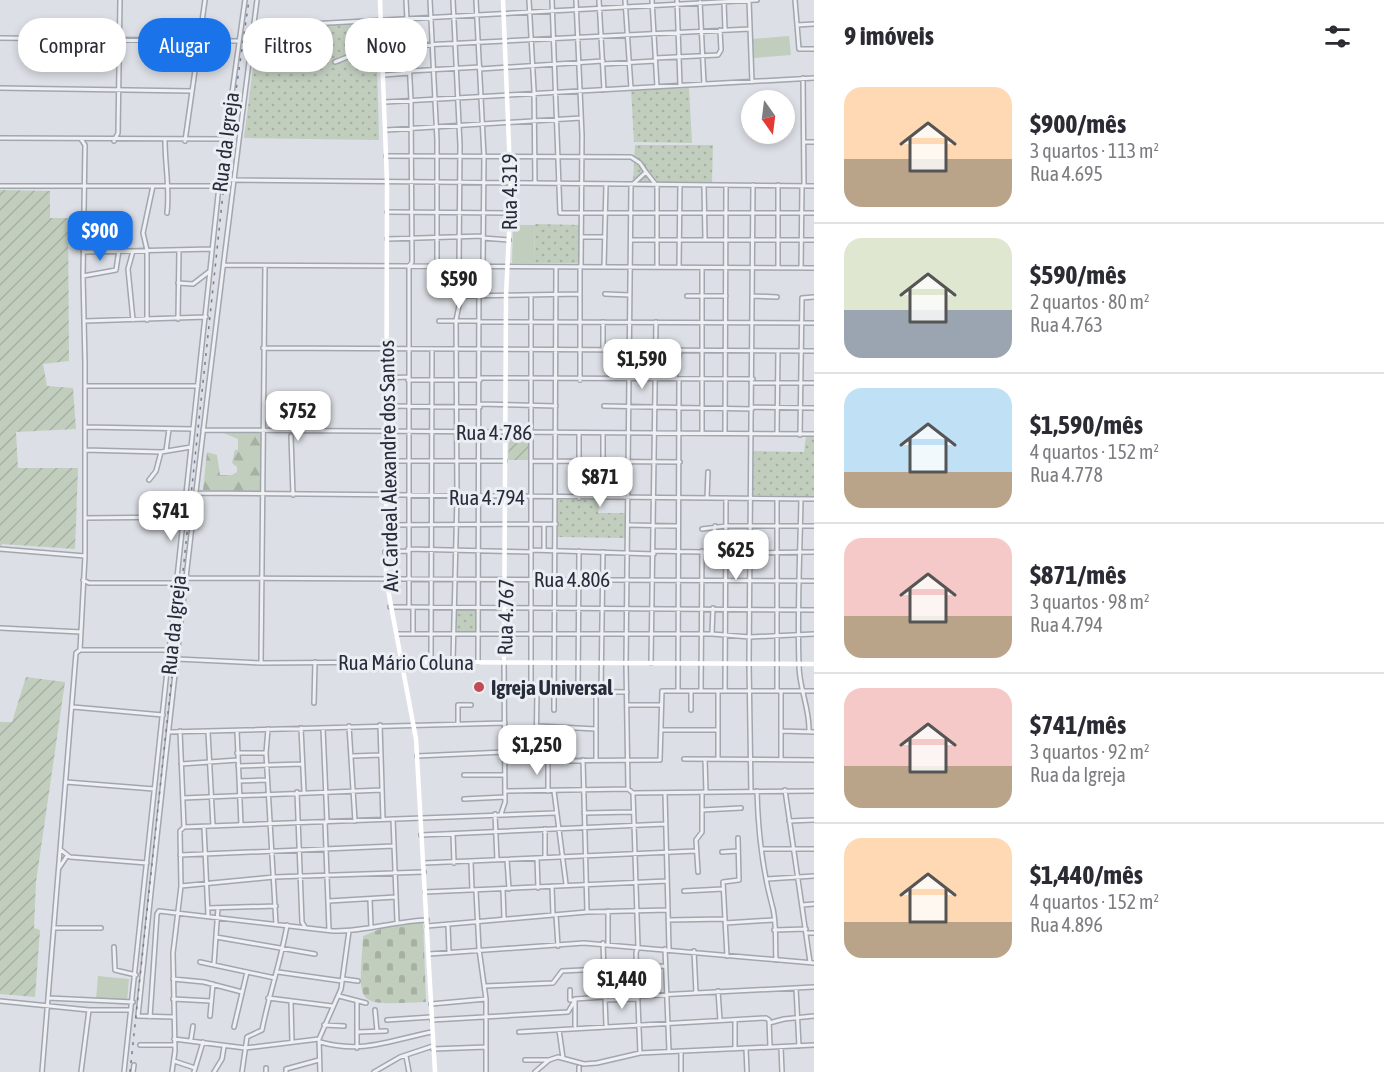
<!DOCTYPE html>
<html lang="pt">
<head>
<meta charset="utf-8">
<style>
	:root { --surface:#fff; --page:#f2f2f3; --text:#2b2b33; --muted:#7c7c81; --line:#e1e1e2; --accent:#1a73e8 }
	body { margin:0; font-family:"Asap Condensed",sans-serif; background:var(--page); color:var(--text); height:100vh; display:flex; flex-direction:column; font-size:22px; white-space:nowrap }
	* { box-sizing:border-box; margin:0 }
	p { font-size:20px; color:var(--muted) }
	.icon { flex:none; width:33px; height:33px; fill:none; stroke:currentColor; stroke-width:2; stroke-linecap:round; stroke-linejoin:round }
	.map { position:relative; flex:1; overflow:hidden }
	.side { display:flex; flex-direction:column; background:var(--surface); width:570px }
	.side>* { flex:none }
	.guide { position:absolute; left:18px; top:18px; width:570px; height:54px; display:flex; gap:12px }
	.needle { width:39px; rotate:166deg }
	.buttons { position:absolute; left:741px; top:90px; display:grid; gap:12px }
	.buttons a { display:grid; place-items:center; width:54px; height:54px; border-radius:50%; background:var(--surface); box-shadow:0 3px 9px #0003; font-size:30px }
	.price { position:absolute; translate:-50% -51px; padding:0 14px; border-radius:12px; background:#fff; color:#222; font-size:20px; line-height:39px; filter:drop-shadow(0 2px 3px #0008) }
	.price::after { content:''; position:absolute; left:50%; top:36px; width:18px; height:14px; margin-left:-9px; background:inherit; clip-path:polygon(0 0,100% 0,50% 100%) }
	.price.active { background:var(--accent); color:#fff }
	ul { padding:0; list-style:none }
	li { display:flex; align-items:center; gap:18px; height:150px; padding:0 30px }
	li+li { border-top:2px solid var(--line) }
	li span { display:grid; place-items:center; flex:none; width:168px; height:120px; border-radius:18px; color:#555 }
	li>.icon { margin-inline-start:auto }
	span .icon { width:72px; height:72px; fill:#fffc; stroke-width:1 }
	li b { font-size:26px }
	h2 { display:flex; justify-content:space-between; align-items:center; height:72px; padding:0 30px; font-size:26px }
	.chip { padding:0 21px; border-radius:24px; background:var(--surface); box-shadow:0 3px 9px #0003; font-size:21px; line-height:54px }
	.chip.active { background:var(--accent); color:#fff }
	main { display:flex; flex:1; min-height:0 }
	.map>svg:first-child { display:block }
	.grass { fill:url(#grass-dots) }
	.forest { fill:url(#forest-firs) }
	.cemetery { fill:url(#cemetery-stones) }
	.garden { fill:url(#garden-furrows) }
	.pitch { fill:#c1cebe }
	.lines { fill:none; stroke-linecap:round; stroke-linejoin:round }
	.street-casing { stroke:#a2a6ae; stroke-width:6 }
	.street { stroke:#eff0f4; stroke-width:3 }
	.secondary { stroke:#fff; stroke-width:4.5 }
	.rail { stroke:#777e8d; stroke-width:1.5; stroke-dasharray:3 6; stroke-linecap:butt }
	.poi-dot { fill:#c04b52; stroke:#ebeef3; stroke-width:2 }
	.labels { text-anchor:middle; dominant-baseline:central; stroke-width:6; stroke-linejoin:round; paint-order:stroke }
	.street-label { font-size:21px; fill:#272c3a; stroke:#ebeef3 }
	.poi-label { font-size:21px; font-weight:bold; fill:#272c3a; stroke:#ebeef3; text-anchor:start }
</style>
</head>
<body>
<main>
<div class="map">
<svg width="814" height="1072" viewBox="0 0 814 1072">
	<defs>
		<pattern id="grass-dots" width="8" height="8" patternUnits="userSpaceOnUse" patternTransform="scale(1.5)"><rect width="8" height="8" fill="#c1cebe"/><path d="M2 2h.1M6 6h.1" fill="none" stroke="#a6b1a4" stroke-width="1.8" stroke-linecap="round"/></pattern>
		<pattern id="forest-firs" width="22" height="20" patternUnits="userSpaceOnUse" patternTransform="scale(1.5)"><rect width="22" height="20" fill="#c1cebe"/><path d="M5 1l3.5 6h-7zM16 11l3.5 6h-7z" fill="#a6b1a4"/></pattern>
		<pattern id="cemetery-stones" width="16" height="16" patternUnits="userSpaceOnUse" patternTransform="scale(1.5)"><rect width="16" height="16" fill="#c1cebe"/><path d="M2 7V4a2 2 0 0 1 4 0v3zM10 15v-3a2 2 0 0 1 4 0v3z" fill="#a6b1a4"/></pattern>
		<pattern id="garden-furrows" width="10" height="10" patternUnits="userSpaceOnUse" patternTransform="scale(1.5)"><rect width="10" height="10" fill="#c1cebe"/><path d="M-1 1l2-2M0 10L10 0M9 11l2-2" fill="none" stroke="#a6b1a4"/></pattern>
	</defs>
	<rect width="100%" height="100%" fill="#dcdfe5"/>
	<path class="grass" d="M376,21L379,140L244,138L258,29Z
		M689,88L692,143L634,142L631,90Z
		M635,145H713L712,182H633Z
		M535,224L582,225L581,263H534Z
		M806,436H814V496L752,495L753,451L804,452Z
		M557,500H601L598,513H626V538L557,537Z
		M457,610H477V632H457Z"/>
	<path class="forest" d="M263,431L262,493L203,490L207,452L217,455L220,475H232L237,472V467L232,463L235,450H238V439L221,432Z"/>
	<path class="cemetery" d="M423,921L426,1002C353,1005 359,1008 363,936L395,923Z"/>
	<path class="garden" d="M0,190L50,191V218H68L69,361L43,364L47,386L73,388L76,429L16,432L18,468H78L75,549L2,544L0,554Z
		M509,436L530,437V460H508Z
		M26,677L65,682L36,882L34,928L40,930L35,997L0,994V722H12Z"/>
	<path class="pitch" d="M789,36L791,55L754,58L752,39Z
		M513,225H535L534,263H512Z
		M98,976L129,979L127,1002L96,999Z"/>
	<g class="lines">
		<g class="street-casing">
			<path id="street" d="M406,0L411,100L412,262L409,266V607
				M430,0L437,140V266
				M453,0L460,145L459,266
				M476,0L484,156L483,267
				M529,0L534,90L535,183
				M552,0L560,213H814
				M576,0L582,135L581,266
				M599,0L604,90
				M625,0L631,88
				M652,0L657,87
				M677,0L680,85
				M749,0L752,82
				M795,0L799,49H814
				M700,2L704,84
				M724,2L725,30
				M797,25L814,24
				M254,27L757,0
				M0,38L238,41
				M382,47L750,29
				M655,58L718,55L721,50L720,30
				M335,62L355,54L371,31L381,26
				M603,64L655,61
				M480,69L603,61
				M410,71L480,67
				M384,75L410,73
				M803,78L804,186
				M0,88L191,91
				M385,102L814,78
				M386,130L581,118
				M0,138L225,139
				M114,141L118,133L120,0
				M165,141C165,165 170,190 167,213
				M185,141L205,0
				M805,142H814
				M386,156L631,157L640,163L646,172L631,186L626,663L628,789L633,793L638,946L636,953L640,1053
				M646,172L657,186V267
				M232,180L814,186
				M778,185V268
				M0,186H219
				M704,186L705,238
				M387,212L510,213
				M582,237H605
				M483,238L509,240
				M387,239L483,236
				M631,240H814
				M133,251L128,269L133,320
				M84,252L212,249
				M224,265L814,268
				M604,267L606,185
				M679,267L680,185
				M801,268L802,186
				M83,276L116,270L119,250
				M178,283L193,284L210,271
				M605,294L630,295
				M461,296L580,294
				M687,296H726
				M753,296L777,297
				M178,319L179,250
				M147,320V250L143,233L153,186
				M85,321L206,317
				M439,321H479
				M480,322L814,323
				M603,322V350
				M263,348L814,351
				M386,378L408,377
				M480,378L753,379
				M675,378L680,351
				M408,380H480
				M580,380V266
				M751,383H814
				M86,386H198
				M480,404L556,406
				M386,406L480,407
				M604,406L752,409
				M752,407L814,408
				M85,427L193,429
				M203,430L814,434
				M702,433V268
				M725,433L726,186
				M579,434V498
				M603,434V498
				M777,434L778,351
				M800,435L802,298L814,297
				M291,436L293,495
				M85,450L161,452L191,447
				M166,451L169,429
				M386,461H505
				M532,461L680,462
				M149,480L156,471L161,452
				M196,493L814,499
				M707,498L708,472
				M801,499C800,554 797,610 799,665C799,689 810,708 809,732
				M85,518L183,517
				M387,525L556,524
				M629,525L678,526
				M702,529L726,526H814
				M0,549L85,556
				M408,549L531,552
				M531,550L654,554
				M544,550V525
				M654,551L750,553L814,552
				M712,551L715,526
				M385,552L408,551
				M186,578L814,581
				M83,580L89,583H177
				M390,607L814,610
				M0,628L81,632
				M413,632V607
				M712,633L713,608
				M397,634H712L750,637L814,634
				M80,650L85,556V363L83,276L85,145L81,139
				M80,650H171
				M177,659L261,663L400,662
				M431,661L432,350
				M453,661L457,497L456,320L461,296V266
				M478,662L479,267
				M261,663L265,266
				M651,663L656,322
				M506,690L627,692
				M531,690V295
				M701,690L702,551
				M578,691L579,551
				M596,691V760
				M601,691L603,552
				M678,691L679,379
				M725,691L726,498
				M777,691V499
				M314,703L315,662
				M627,705H660
				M73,707L163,715
				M554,710L556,267
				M691,710V691
				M458,723V705H471
				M380,725L383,819
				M349,726L355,821
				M538,726L596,729
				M301,728L304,791
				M323,728L327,822
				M268,729L266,753L276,924
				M572,729V760
				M661,730H718
				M180,731L184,827
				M237,731L241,825
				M781,731L814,732
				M169,732L505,723
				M208,732L213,826
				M237,753H266
				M353,756L381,755
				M417,756L505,752
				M684,759L814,760
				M705,759L706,792
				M718,759V691
				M536,760L537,691
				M548,760V791
				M583,760L587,911
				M781,760V692
				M505,761L660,760L662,691H814
				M181,764L238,760
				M238,766L302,764
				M464,775H504
				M239,781L267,780
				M66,782L154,789
				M785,790L810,962
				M505,791L628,789
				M554,791L566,884
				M751,791L749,663L753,185
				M757,791C758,830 762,868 772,905C777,921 775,943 776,960
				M297,792L302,922L305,927
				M633,793L814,791
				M665,793L669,949
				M183,798L382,790
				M464,799L505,797
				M702,810L741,808
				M584,813L633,812
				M495,814L497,860
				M501,814L505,802L504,661
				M393,819L397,921
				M789,821L814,820
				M325,822L329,930
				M184,827L555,813
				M204,827L208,915
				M545,829V857
				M453,834L454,863
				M421,835L665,824
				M762,849H814
				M61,850L70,857L147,863
				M722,852L738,851
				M180,855L394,846
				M537,858L538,888
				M507,860L509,889
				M471,862L472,890
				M424,863L696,851
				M59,868L67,856
				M698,872L696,840L702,832V793
				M767,879L814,876
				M181,886L274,877L424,872
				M552,886L553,915
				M503,890L504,918
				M476,891L479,949L486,999V1072
				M684,891L723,889
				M425,892L667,881
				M370,900L371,927
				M329,901L396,897
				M802,905L814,904
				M208,908L276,906
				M556,915L558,946
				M668,920L725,919
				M725,923L773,920
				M448,925L449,952
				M427,926L587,912L668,910
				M54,928H101
				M774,930L806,929
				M806,933H814
				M216,937L315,954
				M603,943L606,1025
				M608,944V911
				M114,947L115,970L136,975
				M665,949L669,1051
				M694,951L696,993
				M429,954L584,943L814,963
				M727,956L723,882L739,880L738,838
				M200,962L275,978
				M214,964L218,908
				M278,972L342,981
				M173,979L204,982L242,992
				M343,979L358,981
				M485,986L553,983L562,971L665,966
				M796,988L799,1046
				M570,990V1000H574
				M718,991L720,1020
				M339,996L366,1003
				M638,996L814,987
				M48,998L133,1002
				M268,998L332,1006
				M173,999L211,1001
				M605,1000L638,999
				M0,1001L89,1010H131
				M357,1001V1048
				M291,1002L292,1042
				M431,1004L486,999
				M375,1010L377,1031
				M210,1016L213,984
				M150,1017L157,914L159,911L333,931C364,932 395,921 427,920
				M173,1017L138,1016C173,677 213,338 257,0
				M387,1020L431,1017
				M432,1020L568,1012L574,1002
				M735,1021V1049
				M769,1023L784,1019L814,1016
				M324,1025L344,1026
				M575,1026V999L605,997
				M234,1027L247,972
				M559,1030L563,1058
				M358,1032L386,1031
				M519,1032L766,1018L769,1020L770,1046
				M174,1039L245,1048L319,1039
				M191,1039L193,1026
				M320,1042C363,1054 391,1040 432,1032
				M140,1045H175
				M781,1047L782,1072
				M746,1048L747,1072
				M433,1049L486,1047
				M406,1056L409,1072
				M525,1060H549
				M174,1061L195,1068
				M579,1067V1072
				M266,1068V1072
				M42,1072L76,653L80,650
				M81,1072L89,1010
				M124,1072L219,186L245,0
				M133,1072L134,1065
				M172,1072L175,1051L173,953L181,886L180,831L184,827
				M194,1072L203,1042
				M214,1072L222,1059L224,1047
				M242,1072L247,1037L262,1030C269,994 281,961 287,925
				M286,1072V1069L319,1060
				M320,1072L319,1039L341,989L349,931
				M374,1072L400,1057L433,1046
				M535,1072L549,1060L558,1057L584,1064L597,1063L640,1053L814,1045
				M681,1072V1051"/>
		</g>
		<use href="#street" class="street"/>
		<path class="secondary" d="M380,0L387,183L386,579L416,739L435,1072
			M503,0L511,194L506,295L504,661
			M400,662L814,664"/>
		<path class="rail" d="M130,1072L228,146L249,0"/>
	</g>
	<circle class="poi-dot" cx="479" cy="687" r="6"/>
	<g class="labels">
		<g class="street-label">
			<text transform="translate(225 142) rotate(-83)">Rua da Igreja</text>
			<text transform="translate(509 192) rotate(-90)">Rua 4.319</text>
			<text x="494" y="432">Rua 4.786</text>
			<text transform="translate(388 466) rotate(-91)">Av. Cardeal Alexandre dos Santos</text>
			<text x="487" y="497">Rua 4.794</text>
			<text x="572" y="579">Rua 4.806</text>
			<text transform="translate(505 617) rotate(-89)">Rua 4.767</text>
			<text transform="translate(173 625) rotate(-84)">Rua da Igreja</text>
			<text x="406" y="662">Rua Mário Coluna</text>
		</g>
		<g class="poi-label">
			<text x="491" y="687">Igreja Universal</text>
		</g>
	</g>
</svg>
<div class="buttons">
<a><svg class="needle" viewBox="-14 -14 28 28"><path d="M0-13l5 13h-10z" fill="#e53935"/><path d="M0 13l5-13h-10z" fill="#7c7c81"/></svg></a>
</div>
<b class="price active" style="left:100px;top:262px">$900</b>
<b class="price" style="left:459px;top:310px">$590</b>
<b class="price" style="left:642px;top:390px">$1,590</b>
<b class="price" style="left:298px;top:442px">$752</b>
<b class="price" style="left:600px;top:508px">$871</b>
<b class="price" style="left:171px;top:542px">$741</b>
<b class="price" style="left:736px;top:581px">$625</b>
<b class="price" style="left:537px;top:776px">$1,250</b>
<b class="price" style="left:622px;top:1010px">$1,440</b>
<div class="guide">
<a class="chip">Comprar</a>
<a class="chip active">Alugar</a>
<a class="chip">Filtros</a>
<a class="chip">Novo</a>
</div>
</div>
<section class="side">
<h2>9 imóveis<svg class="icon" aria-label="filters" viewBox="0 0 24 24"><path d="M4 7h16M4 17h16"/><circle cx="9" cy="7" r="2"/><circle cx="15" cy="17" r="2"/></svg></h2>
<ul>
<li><span style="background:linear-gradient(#ffd9b3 60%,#b9a48a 0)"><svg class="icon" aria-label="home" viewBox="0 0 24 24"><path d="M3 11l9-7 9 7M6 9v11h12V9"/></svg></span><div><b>$900/mês</b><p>3 quartos · 113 m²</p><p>Rua 4.695</p></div></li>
<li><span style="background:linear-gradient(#dfe7d0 60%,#9aa5b1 0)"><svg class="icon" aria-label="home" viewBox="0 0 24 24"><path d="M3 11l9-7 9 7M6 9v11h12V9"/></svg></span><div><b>$590/mês</b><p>2 quartos · 80 m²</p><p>Rua 4.763</p></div></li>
<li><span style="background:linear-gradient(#bfe0f5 70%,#b9a48a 0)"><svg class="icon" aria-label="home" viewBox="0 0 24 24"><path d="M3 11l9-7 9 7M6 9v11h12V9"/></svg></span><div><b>$1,590/mês</b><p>4 quartos · 152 m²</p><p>Rua 4.778</p></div></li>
<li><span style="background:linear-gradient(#f6c9c9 65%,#b9a48a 0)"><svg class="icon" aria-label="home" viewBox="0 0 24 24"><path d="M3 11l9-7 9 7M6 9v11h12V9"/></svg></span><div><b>$871/mês</b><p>3 quartos · 98 m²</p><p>Rua 4.794</p></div></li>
<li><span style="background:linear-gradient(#f6c9c9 65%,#b9a48a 0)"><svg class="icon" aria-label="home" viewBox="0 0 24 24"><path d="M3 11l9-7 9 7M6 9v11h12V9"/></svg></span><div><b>$741/mês</b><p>3 quartos · 92 m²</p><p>Rua da Igreja</p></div></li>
<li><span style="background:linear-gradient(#ffd9b3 70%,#b9a48a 0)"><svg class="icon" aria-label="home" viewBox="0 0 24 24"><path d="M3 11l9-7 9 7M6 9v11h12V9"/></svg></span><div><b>$1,440/mês</b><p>4 quartos · 152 m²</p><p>Rua 4.896</p></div></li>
</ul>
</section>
</main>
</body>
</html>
